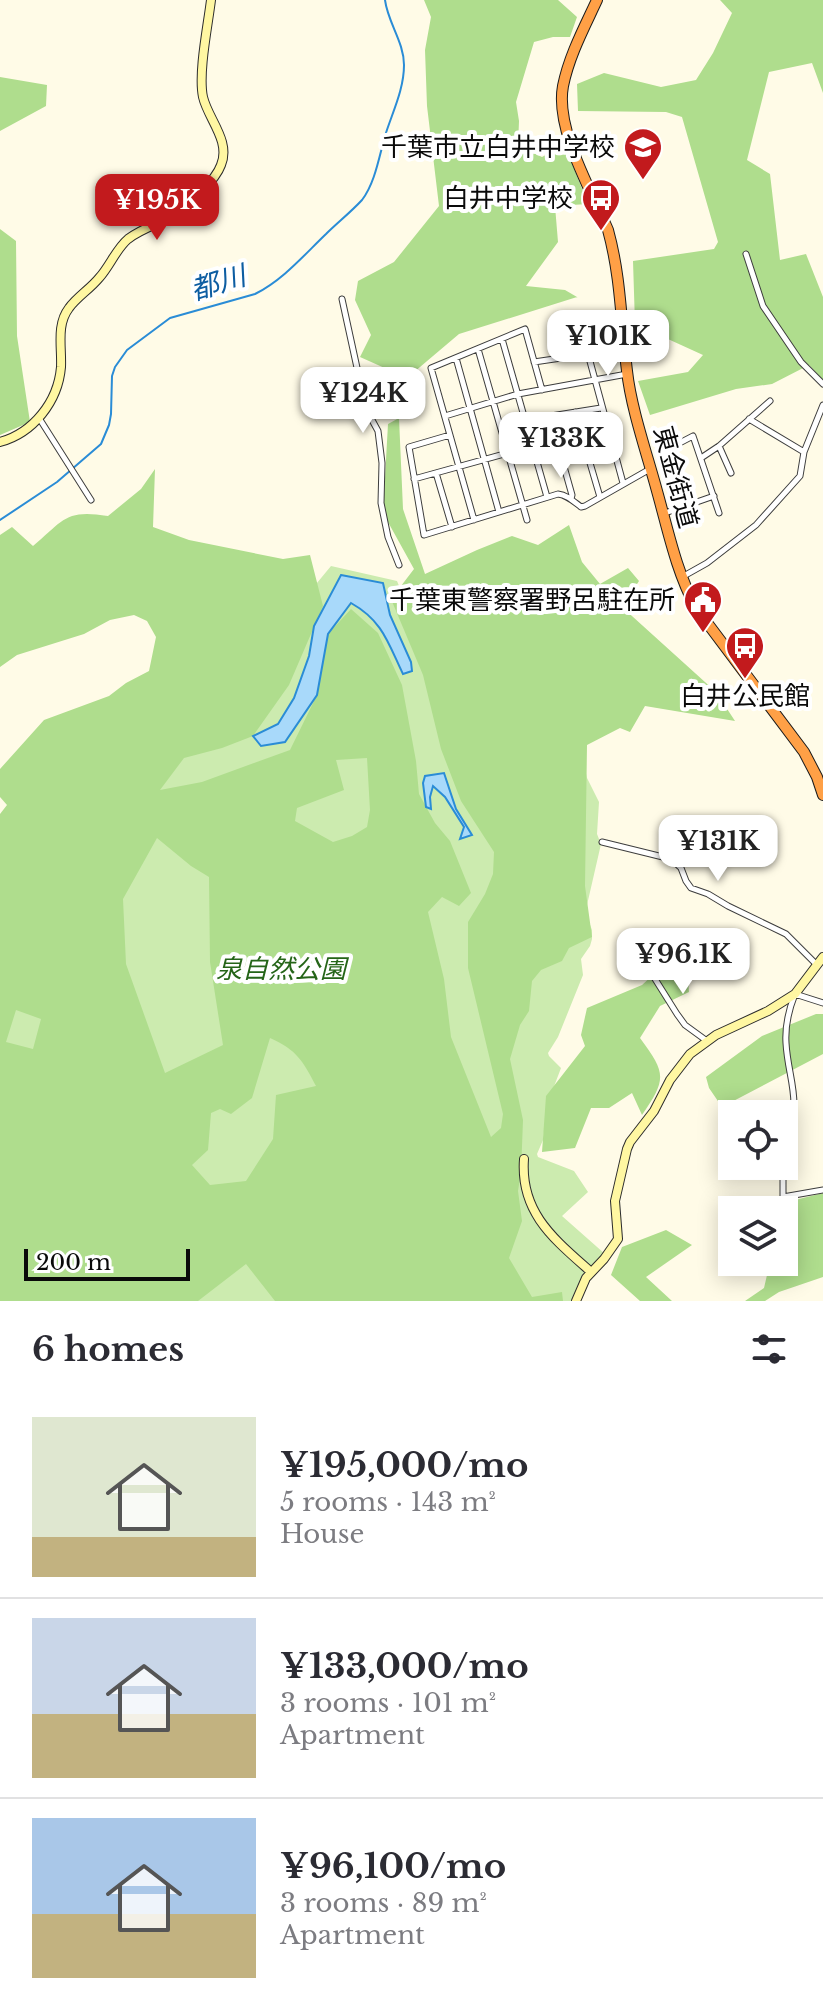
<!DOCTYPE html>
<html lang="en">
<head>
<meta charset="utf-8">
<style>
	:root { --surface:#fff; --page:#f2f2f3; --text:#2b2b33; --muted:#7c7c81; --line:#e1e1e2; --accent:#c21a1d }
	body { margin:0; font-family:"Libre Baskerville","Noto Sans JP",serif; background:var(--page); color:var(--text); height:100vh; display:flex; flex-direction:column; font-size:30px; white-space:nowrap }
	* { box-sizing:border-box; margin:0 }
	p { font-size:26px; color:var(--muted) }
	.icon { flex:none; width:44px; height:44px; fill:none; stroke:currentColor; stroke-width:2; stroke-linecap:round; stroke-linejoin:round }
	.map { position:relative; height:1301px; overflow:hidden }
	.drawer { display:flex; flex-direction:column; background:var(--surface); flex:1 }
	.drawer>* { flex:none }
	.tools { position:absolute; left:718px; top:1100px; display:grid; gap:16px }
	.tools a { display:grid; place-items:center; width:80px; height:80px; border-radius:0px; background:var(--surface); box-shadow:0 4px 20px #0003; font-size:40px }
	.scale { position:absolute; left:24px; bottom:20px; width:166px; box-sizing:border-box; padding-left:8px; border:4px solid #0a0a0a; border-top:0; font-size:22px; line-height:28px; white-space:nowrap; color:#0a0a0a; -webkit-text-stroke:6px #fff; paint-order:stroke }
	.price { position:absolute; translate:-50% -68px; padding:0 18px; border-radius:16px; background:#fff; color:#222; font-size:26px; line-height:52px; filter:drop-shadow(0 2px 4px #0008) }
	.price::after { content:''; position:absolute; left:50%; top:48px; width:24px; height:18px; margin-left:-12px; background:inherit; clip-path:polygon(0 0,100% 0,50% 100%) }
	.price.active { background:var(--accent); color:#fff }
	ul { padding:0; list-style:none }
	li { display:flex; align-items:center; gap:24px; height:200px; padding:0 32px }
	li+li { border-top:2px solid var(--line) }
	li span { display:grid; place-items:center; flex:none; width:224px; height:160px; border-radius:0px; color:#555 }
	li>.icon { margin-inline-start:auto }
	span .icon { width:96px; height:96px; fill:#fffc; stroke-width:1 }
	li b { font-size:34px }
	h2 { display:flex; justify-content:space-between; align-items:center; height:96px; padding:0 32px; font-size:34px }
	.map>svg:first-child { display:block }
	.green { fill:#ccebaf }
	.forest { fill:#afdd8d; fill-rule:evenodd }
	.water { fill:#a8d9fa; stroke:#2a8cd6; stroke-width:2 }
	.lines { fill:none; stroke-linecap:round; stroke-linejoin:round }
	.stream { stroke:#2a8cd6; stroke-width:2 }
	.street-casing { stroke:#3d3d3d; stroke-width:7 }
	.secondary-casing { stroke:#2c2c2c; stroke-width:10 }
	.highway-casing { stroke:#1b1b1b; stroke-width:12 }
	.street { stroke:#fff; stroke-width:5 }
	.secondary { stroke:#fff7a2; stroke-width:8 }
	.highway { stroke:#ffa046; stroke-width:10 }
	.labels { text-anchor:middle; dominant-baseline:central; stroke-width:8; stroke-linejoin:round; paint-order:stroke }
	.poi-label { font-size:26px; fill:#0a0a0a; stroke:#fff; text-anchor:end }
	.street-label { font-size:26px; fill:#0a0a0a; stroke:#fff }
	.park-label { font-size:26px; font-style:italic; fill:#256518; stroke:#fff }
	.water-label { font-size:28px; font-style:italic; fill:#0d5da2; stroke:#fff }
</style>
</head>
<body>
<div class="map">
<svg width="823" height="1301" viewBox="0 0 823 1301">
	<rect width="100%" height="100%" fill="#fffbe7"/>
	<path class="green" d="M331,566L397,581L402,593L583,760L587,778L599,802L597,834L601,844L587,905V917L592,930V939L590,946L581,959L583,975L558,1037L548,1053L549,1056L561,1068L547,1105L543,1140L537,1154L538,1157L574,1171L588,1192L562,1216L605,1254L572,1301H0V820L293,612Z"/>
	<path class="forest" d="M424,0H558L577,17L570,37H553L534,42L516,102L519,121L518,146L542,157L561,147L571,161L588,204L555,206L558,242L526,286L565,290L589,304L577,297L459,334L407,378L360,357L371,335L355,300L358,281L394,262L439,206L427,106L425,50L431,17Z
		M720,0H823V93L812,63L769,72L747,160L770,174L780,260L806,254L823,297V380L809,365L772,384L736,389L650,415L638,381L688,372L703,355L635,324L633,261L714,249L718,242L682,117L666,112L578,111L577,84L604,73L661,87L696,80L713,53L732,13Z
		M0,77L47,85L46,106L0,131Z
		M0,229L16,241L17,336L30,422L0,435Z
		M399,418L403,509L425,574L477,550L512,536L538,545L569,525L582,562L600,584L628,568L639,581L622,607L716,692L735,721L645,706L630,732L620,728L587,745L585,886L592,937L569,948L562,961L541,970L532,981L529,1011L520,1025L510,1059L523,1120L521,1172L518,1191L522,1221L509,1258L532,1297L562,1292L563,1301H275L246,1264L198,1301H0V814L7,805L0,797V769L44,720L109,696L126,683L149,671L156,637L147,621L134,615L110,620L84,634L17,655L0,667V535L12,527L33,546C64,520 65,509 108,516L141,489L155,469L153,527L189,540L283,559L310,555L323,606L289,685L253,736L222,748L184,758L160,790L202,782L290,750L317,695L328,634L351,609L378,633L402,685L416,761L419,794L435,823L450,841L471,893L459,906L442,897L428,912L444,979L451,1037L491,1137L501,1128L503,1114L468,968V922L485,894L493,874L494,852L461,801L441,749L423,675L391,599L414,569L383,513L388,424ZM367,758L370,810L367,827L352,836L333,842L295,821L297,808L344,790L336,760ZM157,838L191,866L209,877L210,962L223,1045L165,1073L126,964L123,899ZM16,1010L41,1019L33,1049L6,1042ZM270,1038C297,1050 303,1061 316,1086L276,1095L273,1139L246,1181L210,1185L192,1165L208,1150L211,1113L220,1109L231,1114L252,1098Z
		M658,940L675,950L688,978L689,992L660,1006L640,1038C666,1073 667,1079 642,1115L632,1093L609,1108H591L575,1148L542,1152L546,1096L585,1046L581,1035L587,1008L642,985L655,973Z
		M816,1014H823V1054L722,1107L709,1088L706,1077L762,1036Z
		M823,1193V1277L779,1292L765,1301H745L764,1288L770,1262H784V1228L791,1225L795,1200Z
		M666,1230L692,1245L646,1277L672,1301H640L611,1275L622,1247Z"/>
	<path class="water" d="M341,575L383,583L390,615L411,662L412,671L403,674C388,643 383,621 351,603L328,634L317,695L285,742L261,746L253,736L278,724L294,698L309,656L314,626Z
		M444,773L456,809L472,835L460,839L464,827L445,797L433,786L430,797L431,809L426,807L423,783L425,776Z"/>
	<g class="lines">
		<path class="stream" d="M0,520L57,482L101,444L109,425L111,414L112,376L115,367L127,350L170,318L255,294C283,280 304,255 326,234C337,223 351,212 362,200C375,183 379,157 385,136C392,113 404,90 404,65C404,42 388,23 385,0"/>
		<g class="street-casing">
			<path id="street" d="M746,254L763,306L801,362L823,384
				M342,299L366,409L378,431L382,463L381,503L388,537L399,565
				M502,339L547,497
				M478,349L527,520
				M456,358L499,512
				M534,362L588,354L623,483
				M575,412L600,497
				M445,416L518,394L627,374
				M550,417L572,495L571,499
				M39,418L91,500
				M749,419L804,452
				M526,420L601,408
				M450,435L409,447L424,535L558,494C567,495 573,501 581,507L585,506L650,469
				M719,446L731,473
				M701,458L719,446L770,401
				M436,473L452,527
				M414,479L533,446
				M685,506L670,448L693,436L719,513
				M665,513L714,496
				M474,520L431,368L525,329L542,390
				M682,577L707,563L756,525L800,476L804,452L823,405
				M602,842L671,859L681,868L686,881L691,888L708,894L728,906L786,934L816,964
				M645,963L677,1014L685,1025L707,1041
				M784,1140C804,1104 788,1080 786,1043C785,1027 789,1009 795,994L823,1003
				M783,1166V1197L823,1190"/>
		</g>
		<g class="secondary-casing">
			<path id="secondary" d="M0,442C33,433 58,402 61,367C62,347 56,325 69,308C77,297 90,289 99,278C110,266 116,249 128,239C142,228 161,223 177,214C190,206 216,179 221,165C231,141 208,119 203,97C198,73 208,25 211,0
				M524,1159C520,1213 554,1239 591,1272
				M576,1301L586,1278L604,1259L618,1239L615,1201L627,1149L630,1142L654,1111L670,1080L690,1054L716,1035L768,1011L795,994L823,957"/>
		</g>
		<g class="highway-casing">
			<path id="highway" d="M597,0C584,28 569,56 563,86C555,129 591,190 608,230C621,277 621,323 627,371C631,408 647,454 657,491C668,530 676,571 696,608L804,752L817,777L823,795"/>
		</g>
		<use href="#street" class="street"/>
		<use href="#secondary" class="secondary"/>
		<use href="#highway" class="highway"/>
	</g>
	<defs>
		<g id="school-pin" transform="scale(2)"><path d="M0 17L-7.5 6A9.5 9.5 0 1 1 7.5 6Z" fill="#c21a1d" stroke="#fff"/><path d="M0-5L7-2L0 1L-7-2ZM-4 1L0 2.5L4 1V4Q0 6-4 4Z" fill="#fff"/></g>
		<g id="bus-pin" transform="scale(2)"><path d="M0 17L-7.5 6A9.5 9.5 0 1 1 7.5 6Z" fill="#c21a1d" stroke="#fff"/><path d="M-5-6H5V4H4V6H2V4H-2V6H-4V4H-5ZM-3.5-4V0h7V-4ZM-3.5 1.2v1.5H-2V1.2ZM2 1.2v1.5H3.5V1.2Z" fill="#fff"/></g>
		<g id="civic-pin" transform="scale(2)"><path d="M0 17L-7.5 6A9.5 9.5 0 1 1 7.5 6Z" fill="#c21a1d" stroke="#fff"/><path d="M-.6-6.5H3V-4.5H.6V-3L4-1V1h2V6H-6V1h2V-1L-.6-3ZM-1.2 2.5V6h2.4V2.5Z" fill="#fff"/></g>
	</defs>
	<g fill-rule="evenodd">
		<use href="#school-pin" x="643" y="147"/>
		<use href="#bus-pin" x="601" y="198"/>
		<use href="#civic-pin" x="703" y="600"/>
		<use href="#bus-pin" x="745" y="646"/>
	</g>
	<g class="labels">
		<g class="poi-label">
			<text x="615" y="147">千葉市立白井中学校</text>
			<text x="573" y="198">白井中学校</text>
			<text x="675" y="600">千葉東警察署野呂駐在所</text>
			<text x="745" y="696" text-anchor="middle">白井公民館</text>
		</g>
		<g class="street-label">
			<text transform="translate(676 477) rotate(75)">東金街道</text>
		</g>
		<g class="park-label">
			<text x="281" y="969">泉自然公園</text>
		</g>
		<g class="water-label">
			<text transform="translate(218 283) rotate(-17)">都川</text>
		</g>
	</g>
</svg>
<div class="tools">
<a><svg class="icon" aria-label="locate" viewBox="0 0 24 24"><circle cx="12" cy="12" r="6"/><path d="M12 2v4M12 18v4M2 12h4M18 12h4"/></svg></a>
<a><svg class="icon" aria-label="layers" viewBox="0 0 24 24"><path d="M12 4l9 5-9 5-9-5zM3 14l9 5 9-5"/></svg></a>
</div>
<div class="scale">200 m</div>
<b class="price active" style="left:157px;top:242px">¥195K</b>
<b class="price" style="left:608px;top:378px">¥101K</b>
<b class="price" style="left:363px;top:435px">¥124K</b>
<b class="price" style="left:561px;top:480px">¥133K</b>
<b class="price" style="left:718px;top:883px">¥131K</b>
<b class="price" style="left:683px;top:996px">¥96.1K</b>
</div>
<section class="drawer">
<h2>6 homes<svg class="icon" aria-label="filters" viewBox="0 0 24 24"><path d="M4 7h16M4 17h16"/><circle cx="9" cy="7" r="2"/><circle cx="15" cy="17" r="2"/></svg></h2>
<ul>
<li><span style="background:linear-gradient(#dfe7d0 75%,#c2b280 0)"><svg class="icon" aria-label="home" viewBox="0 0 24 24"><path d="M3 11l9-7 9 7M6 9v11h12V9"/></svg></span><div><b>¥195,000/mo</b><p>5 rooms · 143 m²</p><p>House</p></div></li>
<li><span style="background:linear-gradient(#c9d6e8 60%,#c2b280 0)"><svg class="icon" aria-label="home" viewBox="0 0 24 24"><path d="M3 11l9-7 9 7M6 9v11h12V9"/></svg></span><div><b>¥133,000/mo</b><p>3 rooms · 101 m²</p><p>Apartment</p></div></li>
<li><span style="background:linear-gradient(#a9c7e8 60%,#c2b280 0)"><svg class="icon" aria-label="home" viewBox="0 0 24 24"><path d="M3 11l9-7 9 7M6 9v11h12V9"/></svg></span><div><b>¥96,100/mo</b><p>3 rooms · 89 m²</p><p>Apartment</p></div></li>
</ul>
</section>
</body>
</html>
